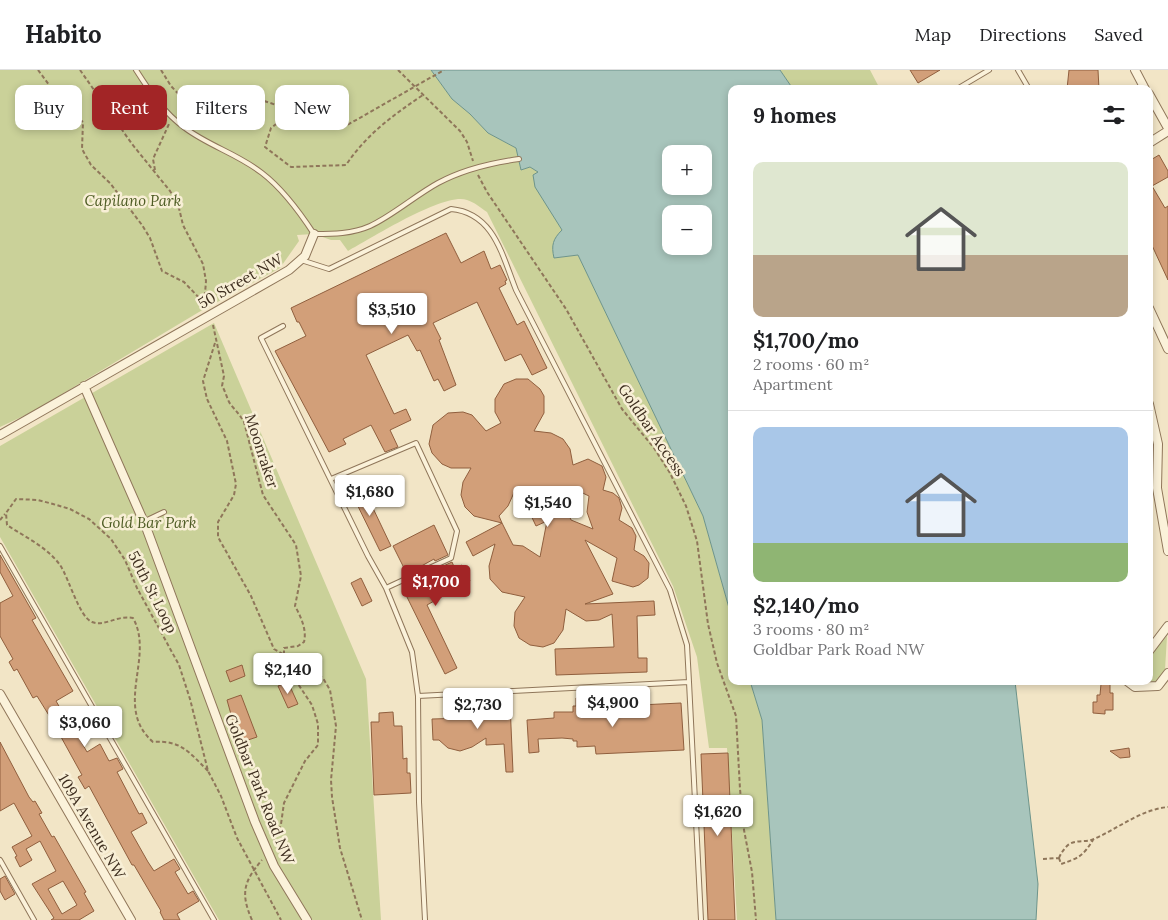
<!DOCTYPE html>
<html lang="en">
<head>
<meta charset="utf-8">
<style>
	:root { --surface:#fff; --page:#f2f2f2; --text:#202124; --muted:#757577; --line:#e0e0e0; --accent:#a22526 }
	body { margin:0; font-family:Lora,serif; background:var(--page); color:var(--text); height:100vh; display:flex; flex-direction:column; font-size:19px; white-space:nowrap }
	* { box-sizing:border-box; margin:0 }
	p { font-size:16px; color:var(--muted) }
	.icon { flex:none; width:28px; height:28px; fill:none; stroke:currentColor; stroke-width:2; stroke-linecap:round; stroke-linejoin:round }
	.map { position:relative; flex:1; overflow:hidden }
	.sheet { position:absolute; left:728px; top:15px; width:425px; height:600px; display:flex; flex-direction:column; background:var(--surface); border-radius:10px; box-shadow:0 2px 8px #0003 }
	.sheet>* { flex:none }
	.banner { position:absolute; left:15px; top:15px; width:475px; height:45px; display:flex; gap:10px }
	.buttons { position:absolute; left:662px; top:75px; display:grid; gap:10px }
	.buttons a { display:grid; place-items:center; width:50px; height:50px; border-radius:10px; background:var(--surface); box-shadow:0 2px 8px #0003; font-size:25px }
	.price { position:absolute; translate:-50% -42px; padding:0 11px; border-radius:5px; background:#fff; color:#222; font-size:16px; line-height:32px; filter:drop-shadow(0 1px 2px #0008) }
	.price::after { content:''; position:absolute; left:50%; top:30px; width:15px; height:11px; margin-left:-8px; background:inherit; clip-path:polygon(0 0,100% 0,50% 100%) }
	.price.active { background:var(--accent); color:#fff }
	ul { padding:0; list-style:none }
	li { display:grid; align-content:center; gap:10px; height:265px; padding:0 25px }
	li+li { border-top:1px solid var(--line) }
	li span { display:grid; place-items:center; height:155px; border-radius:10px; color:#555 }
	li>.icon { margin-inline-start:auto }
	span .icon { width:90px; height:90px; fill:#fffc; stroke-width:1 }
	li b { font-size:21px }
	h2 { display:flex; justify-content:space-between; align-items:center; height:60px; padding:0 25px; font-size:21px }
	.chip { padding:0 18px; border-radius:10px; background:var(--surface); box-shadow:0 2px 8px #0003; font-size:18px; line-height:45px }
	.chip.active { background:var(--accent); color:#fff }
	header { display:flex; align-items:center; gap:30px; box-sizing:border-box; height:70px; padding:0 25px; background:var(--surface); border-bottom:1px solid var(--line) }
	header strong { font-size:24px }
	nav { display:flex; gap:28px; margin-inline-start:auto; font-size:18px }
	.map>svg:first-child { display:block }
	.green { fill:#cad199 }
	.water { fill:#a8c5bc; stroke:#6d948b; fill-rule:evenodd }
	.building { fill:#d29f79; stroke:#905f3e; fill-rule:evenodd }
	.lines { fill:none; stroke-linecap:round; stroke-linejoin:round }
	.service-casing { stroke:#8f765a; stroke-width:6 }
	.minor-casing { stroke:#8f765a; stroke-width:10 }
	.path { stroke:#8f765a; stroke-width:2; stroke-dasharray:4 2.5; stroke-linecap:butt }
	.service { stroke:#fbf2da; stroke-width:4 }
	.minor { stroke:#fbf2da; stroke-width:8 }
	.path-bridge { stroke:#8f765a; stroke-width:2; stroke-dasharray:4 2.5; stroke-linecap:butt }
	.labels { text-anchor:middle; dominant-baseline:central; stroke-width:5; stroke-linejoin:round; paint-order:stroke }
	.park-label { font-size:15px; font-style:italic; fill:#4e5c24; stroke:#f8efd6 }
	.street-label { font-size:15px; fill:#3e2e1f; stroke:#f8efd6 }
</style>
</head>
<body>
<header>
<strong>Habito</strong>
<nav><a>Map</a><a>Directions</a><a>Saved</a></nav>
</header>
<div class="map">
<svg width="1168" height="850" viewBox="0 0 1168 850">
	<rect width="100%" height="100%" fill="#f2e5c6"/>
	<path class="green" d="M0,0H431L452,29L470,44L488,63L516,78L521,100L530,97L539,102L546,133L562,160L554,188L578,185L703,446L731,545V611H750L762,650L776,850H737L727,678H709L697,587L673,516L487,142C481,138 474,132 467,130C444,122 372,168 348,181L340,170H331L314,164L297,165L299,171L280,198L199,242L32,342L0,357Z
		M780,0H870L880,19H793Z
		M214,253L366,609L381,850H219L0,467V376Z
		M1167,566L1165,600L1156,612L1142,611H1149V587Z"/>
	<path class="water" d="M431,0H780L793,19H731V545L703,446L578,185L554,188C551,175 553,169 562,160L535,117L533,105L538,102L530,97L521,100L516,78L488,63L470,44L452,29ZM671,84H704V116H671ZM671,144H704V176H671Z
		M750,611H1015L1038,814L1036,850H776L762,650Z"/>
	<path class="building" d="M910,0H940L918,13Z
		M1069,0H1098L1099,19H1067Z
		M1159,85L1168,101V107L1152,116L1165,138L1168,136V210L1149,169V91Z
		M446,163L461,193L484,181L491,199L500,195L507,210L505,211L506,214L499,218L517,255L524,251L547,298L532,305L521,284L505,291L477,232L433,253L441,269L439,270L456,315L444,321L438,309L434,311L420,280L417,281L408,265L366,285L394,344L406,339L411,350L390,360L398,377L385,382L371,355L343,369L346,374L329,382L275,281L306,266L299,252H297L291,238Z
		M516,309H528L540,319L544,326V343L534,361L551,363L563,369L570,379L573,395L588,389L602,396L606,407L603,420L613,423L619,428L622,438L619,450L632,458L636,466L634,480L644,486L649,493L648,508L639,515L633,517L612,511L617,488L585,470L613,524L585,534L654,531L655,545L637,546L638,588H647V602L556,605L555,579L614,577L612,544L599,550L586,551L566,539L563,560L554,573L543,577L530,575L519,568L514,556L515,542L525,527L502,522L490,509L489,496L495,474L473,486L466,472L502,453L513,475L523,476L540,487L547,451L536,456L517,416L508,436L499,446L502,453L474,446L465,437L461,425L463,412L471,398H451L442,394L432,383L429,374L433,355L448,343L463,342L472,345L486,361L501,353L495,342V329L504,314ZM574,419L589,426L587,442L593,459L571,450L561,426Z
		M361,413L391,476L380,481L349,418Z
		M434,455L448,485L435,491L434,489L407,504L393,476Z
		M0,485L36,548L32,550L73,621L56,631L70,655L85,646L89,653L75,661L87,682L100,674L109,691L117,688L123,699L117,702L139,744L142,743L147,753L131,762L148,792L154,801L174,789L180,799L175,802L188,824L193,821L199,831L177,844L180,850H164L160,842L161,841L134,795H132L89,716L85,719L78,707L82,705L50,647L37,626L33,628L17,599L14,601L9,592L13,589L0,566V533L13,526L0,502Z
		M452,492L455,499L462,495L470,511L427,535L457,598L445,604L404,521L413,516L410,511L420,507L423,513L442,504L439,498Z
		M361,508L372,531L362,536L351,513Z
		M242,595L245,606L230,612L226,601Z
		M288,612L298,634L288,638L278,616Z
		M1101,614H1110V623H1113V640H1105V644L1093,643V632H1097V625H1100Z
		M241,625L257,667L239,673L227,630Z
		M598,627V637L681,633L684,680L596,684L595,676L577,677V671H573V669L562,668L538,669L539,682L529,683L527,650L554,648V642H573V636H576V628Z
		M510,633L513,702H506L504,674L486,675V668L472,677L460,681L448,678L439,670H433L432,649L467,648L466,637Z
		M393,642L394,656H402L403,689L407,688V703H410L411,723L374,725L371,652H379V643Z
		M0,672L29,727L33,732L35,731L42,743L39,744L52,767L54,766L86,822L84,823L94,841L79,850H51L54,848L32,814L56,801L40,771L26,779L32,790L20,797L15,787L17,786L12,777L32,766L14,733L0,741ZM63,811L77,835L62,844L48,819Z
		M1129,678L1130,687L1120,688L1110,681Z
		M728,683L735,850H708L701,684Z
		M5,806L15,824L5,830L0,821V809Z"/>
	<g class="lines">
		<g class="service-casing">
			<path id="service" d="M136,0C150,22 164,43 185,58C209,76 238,84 262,103C283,119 299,141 314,164C333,164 352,164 370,156C392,146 416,125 438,113C464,99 490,93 519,89
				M1018,0L1029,19
				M957,19L989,0
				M301,190L329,199L451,139C494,143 502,185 516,220L670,520L687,575L689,612L418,626
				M283,256L261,268L368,486L386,518L412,582L418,626L419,732L425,850
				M331,409L416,373L457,461L451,488L386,518
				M143,452L164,442
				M0,476L214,850
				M689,612L701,850
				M0,790L34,850"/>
		</g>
		<g class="minor-casing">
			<path id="minor" d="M1135,0L1145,19
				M1149,24L1168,58
				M1149,73L1168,61
				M1149,238L1168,279
				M84,316L146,457L255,752L274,796L307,850
				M1149,334L1158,374L1157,418L1168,481
				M0,365L289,200L305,186L314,164
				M1149,581L1168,556
				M1127,611L1135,617L1158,616L1168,603
				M0,624L131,850"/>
		</g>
		<path class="path" d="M38,0L64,35L83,52L82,79L91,95L110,113L142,155L150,168L162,201L184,212L204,233
			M80,0L132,74L170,121L178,134L183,155L203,194L206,211L204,237
			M161,0L171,16L186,32C194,26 203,20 214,20C239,18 308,48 336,56
			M398,0L460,61L467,72L473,91
			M178,42L186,32
			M292,42L271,58L265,77L291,97L346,95C366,65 393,45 423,25
			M155,100L153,89L169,54
			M478,105L487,122L566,239L622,339L654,378L670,403L686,436L697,471L708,554L717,593L736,646L740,719L744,760L752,802L756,850
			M213,255L224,306L222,316C226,322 227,330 231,335C236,341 240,345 244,352L263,425L296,475L301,506L295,536C301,547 307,560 304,572L298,576L284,578V593L312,635L318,654V675L305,691L284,733L281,754L274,771
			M215,273L203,311L207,329L227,371L236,414L234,425L218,452V467L251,526L274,579L314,602L323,608L330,620L336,656L331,710L332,727L340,778L362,850
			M0,450L5,444
			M208,701C189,682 181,670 153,672C113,637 155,587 133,548C116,545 105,557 92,552C79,547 69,508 60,495C47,477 25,467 7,455L6,443L16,429L38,430L53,434L70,439L89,449L111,469L125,490L137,518L179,595L190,629L208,701L221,726L237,768L281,850
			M1059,788C1061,783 1064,779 1068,775C1076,769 1086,773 1094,769C1119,758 1140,740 1168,737
			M1059,788L1061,794C1079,788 1083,786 1093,770
			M1043,789L1059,788
			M252,850C240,823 244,811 262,790"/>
		<use href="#service" class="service"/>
		<use href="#minor" class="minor"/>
		<path class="path-bridge" d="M336,56L342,58L444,0"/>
	</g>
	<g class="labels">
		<g class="park-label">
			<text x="133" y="130">Capilano Park</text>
			<text x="149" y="452">Gold Bar Park</text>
		</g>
		<g class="street-label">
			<text transform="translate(240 211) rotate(-30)">50 Street NW</text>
			<text transform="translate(652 360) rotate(56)">Goldbar Access</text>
			<text transform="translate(262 381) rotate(72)">Moonraker</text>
			<text transform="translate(153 522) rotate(63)">50th St Loop</text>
			<text transform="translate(260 719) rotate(68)">Goldbar Park Road NW</text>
			<text transform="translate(92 756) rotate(60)">109A Avenue NW</text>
		</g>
	</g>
</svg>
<div class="buttons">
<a>+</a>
<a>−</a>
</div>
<b class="price" style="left:392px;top:265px">$3,510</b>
<b class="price" style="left:370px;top:447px">$1,680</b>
<b class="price" style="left:548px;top:458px">$1,540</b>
<b class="price active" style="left:436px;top:537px">$1,700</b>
<b class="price" style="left:288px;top:625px">$2,140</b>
<b class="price" style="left:613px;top:658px">$4,900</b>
<b class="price" style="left:478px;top:660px">$2,730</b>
<b class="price" style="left:85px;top:678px">$3,060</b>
<b class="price" style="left:718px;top:767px">$1,620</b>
<div class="banner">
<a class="chip">Buy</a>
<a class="chip active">Rent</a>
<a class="chip">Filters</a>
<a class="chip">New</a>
</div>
<section class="sheet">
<h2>9 homes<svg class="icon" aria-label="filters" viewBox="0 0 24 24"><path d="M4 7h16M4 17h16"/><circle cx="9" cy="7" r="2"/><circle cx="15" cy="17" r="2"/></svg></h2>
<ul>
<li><span style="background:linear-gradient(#dfe7d0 60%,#b9a48a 0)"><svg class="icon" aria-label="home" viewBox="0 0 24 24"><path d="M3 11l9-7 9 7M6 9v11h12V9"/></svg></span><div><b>$1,700/mo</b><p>2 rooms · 60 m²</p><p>Apartment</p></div></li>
<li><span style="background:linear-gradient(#a9c7e8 75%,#8fb573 0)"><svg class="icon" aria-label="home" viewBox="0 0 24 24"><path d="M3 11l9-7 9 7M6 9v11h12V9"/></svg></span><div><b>$2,140/mo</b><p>3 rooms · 80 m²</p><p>Goldbar Park Road NW</p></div></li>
</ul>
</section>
</div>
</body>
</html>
